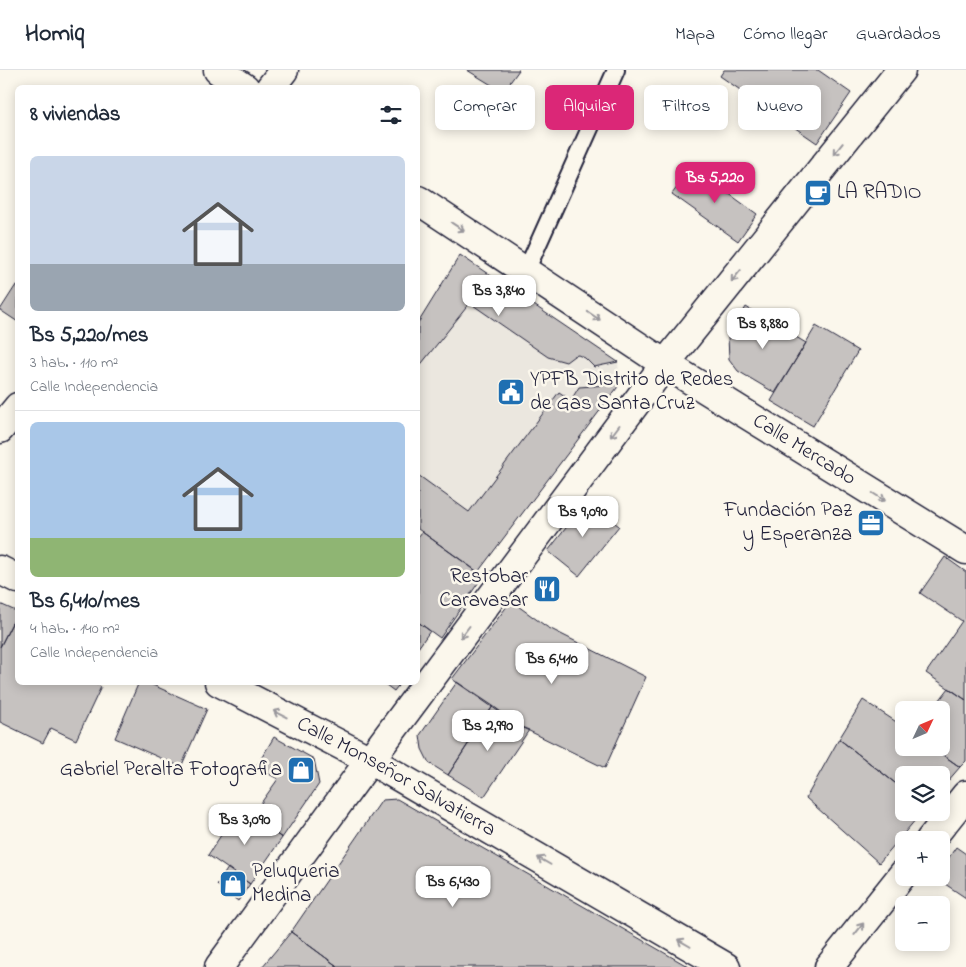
<!DOCTYPE html>
<html lang="es">
<head>
<meta charset="utf-8">
<style>
	:root { --surface:#fff; --page:#f6f6f7; --text:#1f2937; --muted:#747a83; --line:#e0e1e3; --accent:#db2777 }
	body { margin:0; font-family:"Indie Flower",sans-serif; background:var(--page); color:var(--text); height:100vh; display:flex; flex-direction:column; font-size:19px; white-space:nowrap }
	* { box-sizing:border-box; margin:0 }
	p { font-size:16px; color:var(--muted) }
	.icon { flex:none; width:28px; height:28px; fill:none; stroke:currentColor; stroke-width:2; stroke-linecap:round; stroke-linejoin:round }
	.map { position:relative; flex:1; overflow:hidden }
	.sheet { position:absolute; left:15px; top:15px; width:405px; height:600px; display:flex; flex-direction:column; background:var(--surface); border-radius:8px; box-shadow:0 2px 12px #0003 }
	.sheet>* { flex:none }
	.banner { position:absolute; left:435px; top:15px; width:455px; height:45px; display:flex; gap:10px }
	.needle { width:32px; rotate:46deg }
	.buttons { position:absolute; left:895px; top:631px; display:grid; gap:10px }
	.buttons a { display:grid; place-items:center; width:55px; height:55px; border-radius:8px; background:var(--surface); box-shadow:0 2px 12px #0003; font-size:25px }
	.price { position:absolute; translate:-50% -42px; padding:0 11px; border-radius:10px; background:#fff; color:#222; font-size:16px; line-height:32px; filter:drop-shadow(0 1px 2px #0008) }
	.price::after { content:''; position:absolute; left:50%; top:30px; width:15px; height:11px; margin-left:-8px; background:inherit; clip-path:polygon(0 0,100% 0,50% 100%) }
	.price.current { background:var(--accent); color:#fff }
	ul { padding:0; list-style:none }
	li { display:grid; align-content:center; gap:10px; height:265px; padding:0 15px }
	li+li { border-top:1px solid var(--line) }
	li span { display:grid; place-items:center; height:155px; border-radius:8px; color:#555 }
	li>.icon { margin-inline-start:auto }
	span .icon { width:90px; height:90px; fill:#fffc; stroke-width:1 }
	li b { font-size:21px }
	h2 { display:flex; justify-content:space-between; align-items:center; height:60px; padding:0 15px; font-size:21px }
	.pill { padding:0 18px; border-radius:8px; background:var(--surface); box-shadow:0 2px 12px #0003; font-size:18px; line-height:45px }
	.pill.current { background:var(--accent); color:#fff }
	header { display:flex; align-items:center; gap:30px; box-sizing:border-box; height:70px; padding:0 25px; background:var(--surface); border-bottom:1px solid var(--line) }
	header strong { font-size:24px }
	nav { display:flex; gap:28px; margin-inline-start:auto; font-size:18px }
	.map>svg:first-child { display:block }
	.built { fill:#ebe7df }
	.building { fill:#c6c2c0; stroke:#22223b }
	.lines { fill:none; stroke-linecap:round; stroke-linejoin:round }
	.service-casing { stroke:#22223b; stroke-width:20 }
	.minor-casing { stroke:#22223b; stroke-width:31 }
	.tertiary-casing { stroke:#22223b; stroke-width:31 }
	.service { stroke:#fbf7ec; stroke-width:16 }
	.minor { stroke:#fbf7ec; stroke-width:28 }
	.tertiary { stroke:#fbf7ec; stroke-width:28 }
	.oneway { stroke:#99979c }
	.labels { text-anchor:middle; dominant-baseline:central; stroke-width:5; stroke-linejoin:round; paint-order:stroke }
	.poi-label { font-size:21px; fill:#22223b; stroke:#fbf7ec; text-anchor:start }
	.street-label { font-size:21px; fill:#22223b; stroke:#fbf7ec }
</style>
</head>
<body>
<header>
<strong>Homiq</strong>
<nav><a>Mapa</a><a>Cómo llegar</a><a>Guardados</a></nav>
</header>
<div class="map">
<svg width="966" height="897" viewBox="0 0 966 897">
	<rect width="100%" height="100%" fill="#fbf7ec"/>
	<filter id="ink" filterUnits="userSpaceOnUse"><feTurbulence type="fractalNoise" baseFrequency=".02" numOctaves="2"/><feDisplacementMap in="SourceGraphic" scale="10" xChannelSelector="R" yChannelSelector="G"/><feConvolveMatrix kernelMatrix="1 2 1 2 8 2 1 2 1" color-interpolation-filters="sRGB"/></filter>
	<g filter="url(#ink)">
		<path class="built" d="M460,185L618,292L620,314L478,502L418,459V253Z"/>
		<path class="building" d="M467,0H519L503,22Z
			M724,0H818L851,23L817,73L720,6Z
			M692,97L757,144L738,171L672,124Z
			M460,185L618,292L594,297L585,288L578,285L574,286L566,292L548,287L470,233L418,298V253Z
			M16,215L18,216V252L0,240Z
			M746,237L806,273L775,323L738,301L729,289L728,267Z
			M816,256L858,281L813,356L771,331Z
			M620,314L478,502L418,459V405L469,442L559,322L571,330L579,317Z
			M587,431L619,456L579,506L548,481Z
			M422,462L483,506L440,568L418,552V467Z
			M945,487L966,502V630L926,603L962,551L920,523Z
			M511,531L547,557L646,607L605,698L521,657L452,609Z
			M0,534L18,542L0,577Z
			M418,552L430,561L418,578Z
			M12,553L18,555V612H93L101,617L76,670L51,658L43,673L0,652V577Z
			M139,612H146L207,639L181,697L115,668Z
			M382,612H401L394,621Z
			M457,612L493,636L448,705L429,693L422,679L420,665Z
			M949,618L966,630V691L960,697L933,678H941V640H932Z
			M863,630L904,657V678H933L960,697L941,719V705H904V720L839,669Z
			M493,636L521,657L529,660L484,727L448,705Z
			M274,667L314,689L319,714L282,768L251,747L278,709L256,697Z
			M839,669L904,720V742H922L879,793L806,728Z
			M397,729L689,897H336L337,896L291,862L382,730Z
			M239,738L282,768L250,814L208,785Z
			M956,777L966,784V828L936,808H941V799Z
			M228,798L250,814L238,831L217,815Z
			M291,862L337,896L336,897H262Z"/>
		<g class="lines">
			<g class="service-casing">
				<path id="service" d="M526,201L616,0"/>
			</g>
			<g class="minor-casing">
				<g id="minor">
					<path d="M0,500L18,509"/>
					<path id="s1" d="M219,612L370,690L726,897"/>
					<path d="M930,770L966,725"/>
					<path d="M219,897L370,690L665,294L901,0"/>
					<path d="M829,897L904,803"/>
				</g>
			</g>
			<g class="tertiary-casing">
				<g id="tertiary">
					<path d="M218,0L245,18"/>
					<path d="M270,18L284,0"/>
					<path id="s2" d="M418,130L665,294L966,480"/>
					<path d="M0,359L18,337"/>
				</g>
			</g>
			<use href="#service" class="service"/>
			<use href="#minor" class="minor"/>
			<use href="#tertiary" class="tertiary"/>
		</g>
		<defs><path id="oneway-shaft" d="M-6 0H5M1.5-3L5.5 0L1.5 3" fill="none" stroke-width="1.6" stroke-linecap="round" stroke-linejoin="round" transform="scale(1.25)"/></defs>
		<g class="oneway">
			<use href="#oneway-shaft" transform="translate(838 79) rotate(129)"/>
			<use href="#oneway-shaft" transform="translate(458 157) rotate(33)"/>
			<use href="#oneway-shaft" transform="translate(736 206) rotate(129)"/>
			<use href="#oneway-shaft" transform="translate(594 246) rotate(34)"/>
			<use href="#oneway-shaft" transform="translate(615 361) rotate(127)"/>
			<use href="#oneway-shaft" transform="translate(879 427) rotate(32)"/>
			<use href="#oneway-shaft" transform="translate(465 562) rotate(127)"/>
			<use href="#oneway-shaft" transform="translate(280 644) rotate(-153)"/>
			<use href="#oneway-shaft" transform="translate(544 791) rotate(-150)"/>
			<use href="#oneway-shaft" transform="translate(859 859) rotate(-52)"/>
			<use href="#oneway-shaft" transform="translate(684 873) rotate(-150)"/>
		</g>
	</g>
	<defs>
		<g id="cafe-square" transform="scale(1.4375)"><rect x="-9" y="-9" width="18" height="18" rx="4" fill="#1f6fb2" stroke="#fbf7ec"/><path d="M-5.5-4.5H6V0H3Q3 3.5 0 3.5H-2.5Q-5.5 3.5-5.5 0ZM3-3.2v2h1.7v-2ZM-6 4.5H4V6H-6Z" fill="#fff"/></g>
		<g id="civic-square" transform="scale(1.4375)"><rect x="-9" y="-9" width="18" height="18" rx="4" fill="#1f6fb2" stroke="#fbf7ec"/><path d="M-.6-6.5H3V-4.5H.6V-3L4-1V1h2V6H-6V1h2V-1L-.6-3ZM-1.2 2.5V6h2.4V2.5Z" fill="#fff"/></g>
		<g id="office-square" transform="scale(1.4375)"><rect x="-9" y="-9" width="18" height="18" rx="4" fill="#1f6fb2" stroke="#fbf7ec"/><path d="M-6-3h4V-5.5h4V-3h4V5H-6ZM-1-4.5V-3h2v-1.5ZM-6 0V1H6V0Z" fill="#fff"/></g>
		<g id="restaurant-square" transform="scale(1.4375)"><rect x="-9" y="-9" width="18" height="18" rx="4" fill="#1f6fb2" stroke="#fbf7ec"/><path d="M-5-6h1v4h1v-4h1v4h1v-4h1v5L-1.5 .5V6h-2V.5L-5-1ZM5-6V6H3V1.5H1.5Q1.5-4 5-6Z" fill="#fff"/></g>
		<g id="shop-square" transform="scale(1.4375)"><rect x="-9" y="-9" width="18" height="18" rx="4" fill="#1f6fb2" stroke="#fbf7ec"/><path d="M-5-2.5h2.3a2.7 3.5 0 0 1 5.4 0H5L5.5 6h-11ZM-1.5-2.5h3a1.5 2.3 0 0 0-3 0Z" fill="#fff"/></g>
	</defs>
	<g fill-rule="evenodd">
		<use href="#cafe-square" x="818" y="123"/>
		<use href="#civic-square" x="511" y="322"/>
		<use href="#office-square" x="871" y="453"/>
		<use href="#restaurant-square" x="547" y="519"/>
		<use href="#shop-square" x="301" y="700"/>
		<use href="#shop-square" x="233" y="814"/>
	</g>
	<g class="labels">
		<g class="poi-label">
			<text x="837" y="123">LA RADIO</text>
			<text x="530" y="310">YPFB Distrito de Redes<tspan x="530" dy="24">de Gas Santa Cruz</tspan></text>
			<text x="852" y="441" text-anchor="end">Fundación Paz<tspan x="852" dy="24">y Esperanza</tspan></text>
			<text x="528" y="507" text-anchor="end">Restobar<tspan x="528" dy="24">Caravasar</tspan></text>
			<text x="282" y="700" text-anchor="end">Gabriel Peralta Fotografia</text>
			<text x="252" y="802">Peluqueria<tspan x="252" dy="24">Medina</tspan></text>
		</g>
		<g class="street-label">
			<text stroke="none"><textPath href="#s2" startOffset="460">Calle Mercado</textPath></text>
			<text stroke="none"><textPath href="#s1" startOffset="201">Calle Monseñor Salvatierra</textPath></text>
		</g>
	</g>
</svg>
<div class="buttons">
<a><svg class="needle" viewBox="-14 -14 28 28"><path d="M0-13l5 13h-10z" fill="#e53935"/><path d="M0 13l5-13h-10z" fill="#747a83"/></svg></a>
<a><svg class="icon" aria-label="layers" viewBox="0 0 24 24"><path d="M12 4l9 5-9 5-9-5zM3 14l9 5 9-5"/></svg></a>
<a>+</a>
<a>−</a>
</div>
<b class="price current" style="left:715px;top:134px">Bs 5,220</b>
<b class="price" style="left:499px;top:247px">Bs 3,840</b>
<b class="price" style="left:763px;top:280px">Bs 8,880</b>
<b class="price" style="left:583px;top:468px">Bs 9,090</b>
<b class="price" style="left:552px;top:615px">Bs 6,410</b>
<b class="price" style="left:488px;top:682px">Bs 2,990</b>
<b class="price" style="left:245px;top:776px">Bs 3,090</b>
<b class="price" style="left:453px;top:838px">Bs 6,430</b>
<div class="banner">
<a class="pill">Comprar</a>
<a class="pill current">Alquilar</a>
<a class="pill">Filtros</a>
<a class="pill">Nuevo</a>
</div>
<section class="sheet">
<h2>8 viviendas<svg class="icon" aria-label="filters" viewBox="0 0 24 24"><path d="M4 7h16M4 17h16"/><circle cx="9" cy="7" r="2"/><circle cx="15" cy="17" r="2"/></svg></h2>
<ul>
<li><span style="background:linear-gradient(#c9d6e8 70%,#9aa5b1 0)"><svg class="icon" aria-label="home" viewBox="0 0 24 24"><path d="M3 11l9-7 9 7M6 9v11h12V9"/></svg></span><div><b>Bs 5,220/mes</b><p>3 hab. · 110 m²</p><p>Calle Independencia</p></div></li>
<li><span style="background:linear-gradient(#a9c7e8 75%,#8fb573 0)"><svg class="icon" aria-label="home" viewBox="0 0 24 24"><path d="M3 11l9-7 9 7M6 9v11h12V9"/></svg></span><div><b>Bs 6,410/mes</b><p>4 hab. · 140 m²</p><p>Calle Independencia</p></div></li>
</ul>
</section>
</div>
</body>
</html>
